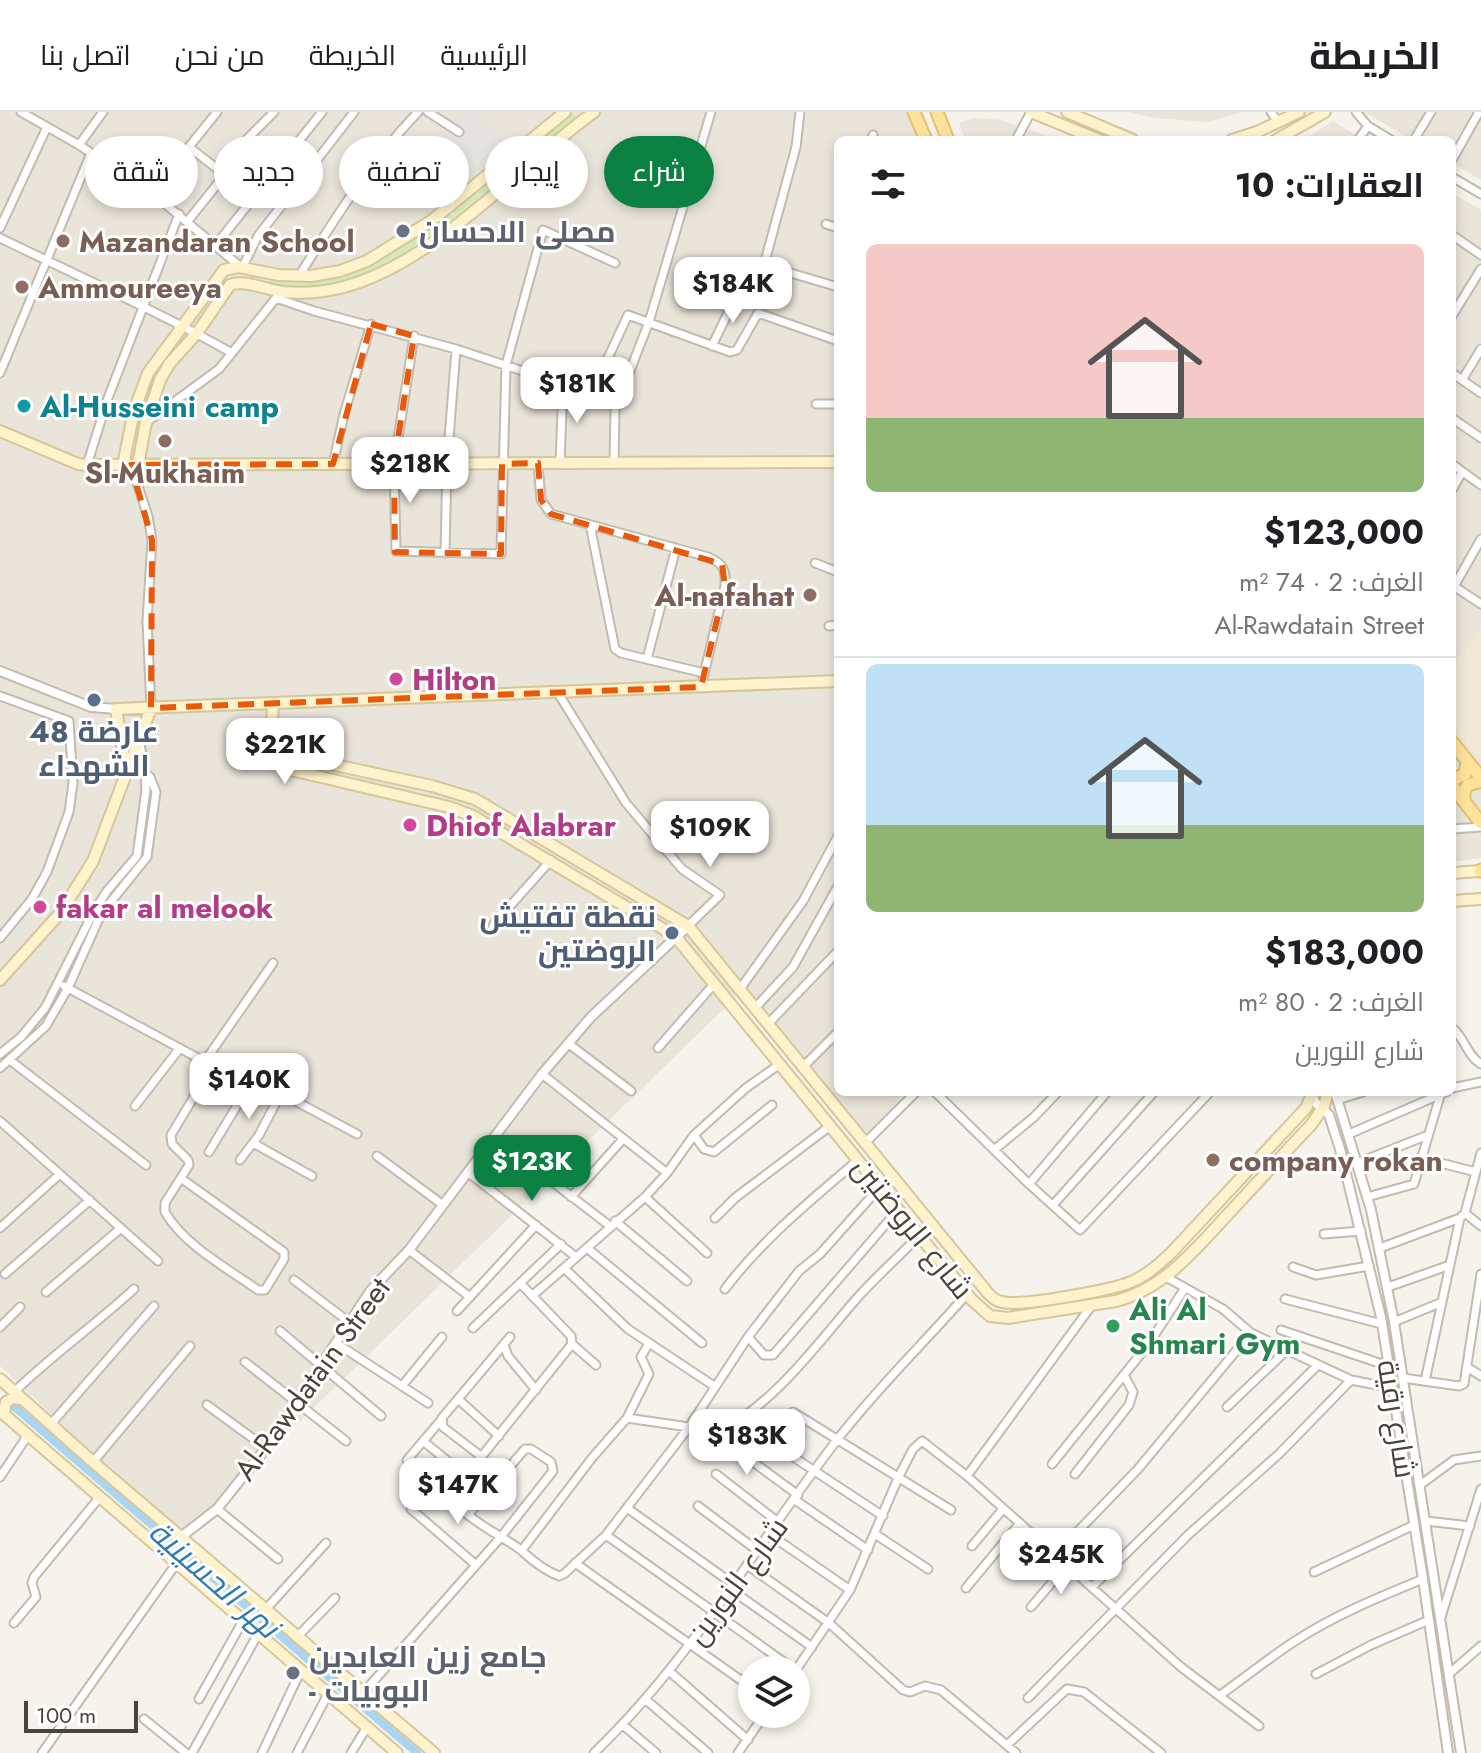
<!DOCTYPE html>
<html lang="ar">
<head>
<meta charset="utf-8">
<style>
	:root { --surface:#fff; --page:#f6f6f6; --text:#202124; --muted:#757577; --line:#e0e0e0; --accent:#0b8043 }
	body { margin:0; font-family:Jost,Cairo,sans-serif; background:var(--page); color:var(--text); direction:rtl; height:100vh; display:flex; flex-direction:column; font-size:30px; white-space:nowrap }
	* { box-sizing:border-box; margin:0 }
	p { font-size:26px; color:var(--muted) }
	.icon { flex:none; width:44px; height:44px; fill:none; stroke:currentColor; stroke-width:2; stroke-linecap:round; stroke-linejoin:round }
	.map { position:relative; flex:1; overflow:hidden; direction:ltr }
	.panel { position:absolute; left:834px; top:24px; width:622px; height:960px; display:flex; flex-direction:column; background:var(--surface); border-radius:12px; box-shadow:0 4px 12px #0003; direction:rtl }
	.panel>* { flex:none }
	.banner { position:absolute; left:24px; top:24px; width:690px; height:72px; direction:rtl; display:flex; gap:16px }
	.tools { position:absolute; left:738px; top:1544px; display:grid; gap:16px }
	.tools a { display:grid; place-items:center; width:72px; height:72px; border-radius:50%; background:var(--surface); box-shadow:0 4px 12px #0003; font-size:40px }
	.scale { position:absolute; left:24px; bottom:20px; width:114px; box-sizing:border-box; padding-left:8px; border:4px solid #4b4439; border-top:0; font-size:22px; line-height:28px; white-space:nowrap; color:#4b4439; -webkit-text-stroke:6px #fff; paint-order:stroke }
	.price { position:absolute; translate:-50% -68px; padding:0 18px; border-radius:16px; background:#fff; color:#222; font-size:26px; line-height:52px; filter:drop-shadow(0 2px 4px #0008) }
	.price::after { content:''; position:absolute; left:50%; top:48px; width:24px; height:18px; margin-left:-12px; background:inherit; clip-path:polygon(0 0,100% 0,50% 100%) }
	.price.on { background:var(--accent); color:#fff }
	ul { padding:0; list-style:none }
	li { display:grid; align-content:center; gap:16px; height:424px; padding:0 32px }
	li+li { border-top:2px solid var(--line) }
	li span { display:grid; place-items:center; height:248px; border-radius:12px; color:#555 }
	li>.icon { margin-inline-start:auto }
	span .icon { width:144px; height:144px; fill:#fffc; stroke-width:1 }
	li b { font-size:34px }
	h2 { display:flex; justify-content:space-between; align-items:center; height:96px; padding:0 32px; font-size:34px }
	.chip { padding:0 28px; border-radius:36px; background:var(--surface); box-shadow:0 4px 12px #0003; font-size:28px; line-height:72px }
	.chip.on { background:var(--accent); color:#fff }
	header { display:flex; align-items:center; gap:48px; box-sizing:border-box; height:112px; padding:0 40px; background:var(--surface); border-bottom:2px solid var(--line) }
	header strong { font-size:38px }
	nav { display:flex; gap:44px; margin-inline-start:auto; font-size:28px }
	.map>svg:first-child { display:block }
	.residential { fill:#eae5da }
	.education { fill:#efe8d6 }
	.green { fill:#d2eab5 }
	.parking { fill:#e5e3e0 }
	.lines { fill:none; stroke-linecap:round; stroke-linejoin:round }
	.canal { stroke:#a9d4f2; stroke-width:8 }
	.minor-casing { stroke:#c2bbae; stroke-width:11 }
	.tertiary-casing { stroke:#c2bbae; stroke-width:12 }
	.secondary-casing { stroke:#d6c79b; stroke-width:14 }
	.primary-casing { stroke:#e6c16a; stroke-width:15 }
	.minor { stroke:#fff; stroke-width:7 }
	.tertiary { stroke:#fff; stroke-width:8 }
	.secondary { stroke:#fff3cd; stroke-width:10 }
	.primary { stroke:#ffe39c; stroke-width:11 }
	.marked { fill:none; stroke:#e8590c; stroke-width:6; stroke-dasharray:16 10; stroke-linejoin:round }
	.worship-dot { fill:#6b7280; stroke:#fff; stroke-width:3 }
	.education-dot { fill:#8d6e63; stroke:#fff; stroke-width:3 }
	.culture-dot { fill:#0f9aa8; stroke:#fff; stroke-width:3 }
	.hotel-dot { fill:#d1479c; stroke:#fff; stroke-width:3 }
	.service-dot { fill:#5c6f8a; stroke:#fff; stroke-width:3 }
	.leisure-dot { fill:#2e9e5b; stroke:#fff; stroke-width:3 }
	.labels { text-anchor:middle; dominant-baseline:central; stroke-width:6; stroke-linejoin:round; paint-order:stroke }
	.worship-label { font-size:30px; font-weight:bold; fill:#5b616d; stroke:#fff; text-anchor:start }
	.education-label { font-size:30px; font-weight:bold; fill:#785e54; stroke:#fff; text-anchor:start }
	.culture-label { font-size:30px; font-weight:bold; fill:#0d838f; stroke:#fff; text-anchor:start }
	.hotel-label { font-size:30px; font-weight:bold; fill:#b23c85; stroke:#fff; text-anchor:start }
	.service-label { font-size:30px; font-weight:bold; fill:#4e5e75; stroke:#fff }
	.street-label { font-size:30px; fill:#4b4439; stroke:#fff }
	.leisure-label { font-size:30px; font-weight:bold; fill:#27864d; stroke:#fff; text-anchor:start }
	.water-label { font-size:32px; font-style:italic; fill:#2e7ab2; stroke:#fff }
</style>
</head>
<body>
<header>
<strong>الخريطة</strong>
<nav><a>الرئيسية</a><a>الخريطة</a><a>من نحن</a><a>اتصل بنا</a></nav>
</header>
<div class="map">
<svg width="1481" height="1641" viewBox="0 0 1481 1641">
	<rect width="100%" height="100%" fill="#f6f3ec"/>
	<path class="residential" d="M0,0H914L927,28H838V980H904L865,1031L741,880L181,1425L0,1254Z
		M1128,0H1243L1208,10L1155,6Z
		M1364,0H1481V68L1452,51V28H1412Z
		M975,6L1001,8L1059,28H965L959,11Z
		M1333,9L1364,28H1303Z
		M1452,81L1481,98V746L1452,750Z"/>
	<path class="education" d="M1481,515V650L1452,615V554Z"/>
	<path class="green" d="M572,1L576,5L456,104L453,100Z
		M450,102L454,106C394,150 347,183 269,173L270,168C351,174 387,146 450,102Z"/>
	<path class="parking" d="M462,0H474L510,33L465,71L424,34Z"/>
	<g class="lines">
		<path class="canal" d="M11,1292L417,1641"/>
		<g class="minor-casing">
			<path id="minor" d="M21,0L79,33L152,81L242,156L258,124L354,0
				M428,0L459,20
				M1271,0L1279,11
				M1356,0L1368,14L1391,28
				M872,28L873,23
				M1016,28L1031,0
				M1358,28L1368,14
				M1414,28L1431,0
				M79,33L103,0
				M189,35L224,62
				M1452,48L1479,0
				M1452,65L1481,82
				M152,81L217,0
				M187,110L219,70L244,30L274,0
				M826,112L838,116
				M0,116L47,15
				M1452,123L1481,143
				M0,126C78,164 157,199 232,241
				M215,134L322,0
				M784,159L838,175
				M299,164C335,106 371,49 418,0
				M281,180L276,186L314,199L456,237L587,280L593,278L628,203L730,240L737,238L758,201L838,229
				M1452,204L1481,157
				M414,224L394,352L396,439L501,442L506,253L543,118L615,151
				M712,234L739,178L756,176L761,164L796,35L800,0
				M0,261L91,41
				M1452,261L1481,281
				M1462,268L1481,237
				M816,292H838
				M1452,306L1481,326
				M148,309L219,257L276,186
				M538,351L541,388L551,402L708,445C723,451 726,457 725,474L701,575
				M560,351L563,273
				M614,351L615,297L649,210L711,0
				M333,352L344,302L371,212
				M1452,352L1481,373
				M87,353L108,286L179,102
				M131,353L148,404L152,428L147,509L151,596
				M1452,378L1462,360
				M590,413L615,537L621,541L704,561
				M445,441L447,352L456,237
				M815,451L838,460
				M1452,473L1481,492
				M1452,478L1481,427
				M829,514L838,513
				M647,547L676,436
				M558,581L626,691L682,757L720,783L688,814
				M0,584L69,609L73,671L69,700L47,760L32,787L0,826
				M140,632L145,661
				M1452,717L1481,715
				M492,817L494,812L551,748
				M64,874L211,953L237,958L357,1022
				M740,877L803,789L838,724
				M755,896L793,855L838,774
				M768,912L838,839
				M1452,916C1465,925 1466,943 1481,952
				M569,932L631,979
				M658,936L714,872
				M0,942L21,925L45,896L94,799L107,779L137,744L146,678L145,661L150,665L156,680L147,745L101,802L68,876L46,914L0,956
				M11,949L146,1053
				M205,949L273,851
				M803,955L838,920
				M542,962L667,1061
				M1452,976L1481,970
				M935,980L1029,1072L1080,1118L1210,980
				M1337,988L1363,980
				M135,994L180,936
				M0,1009L158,1149
				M1349,1022L1446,980
				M694,1023L704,1037L714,1040L772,993
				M495,1026L610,1114
				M253,1031L312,1064
				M865,1031L916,980
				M994,1038L1034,1005L1058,980
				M209,1040L253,967
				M377,1044L443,1093
				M1421,1046L1476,1060
				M240,1048L259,1023L280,983
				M1357,1051L1428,1023
				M469,1061L576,1145
				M182,1067L284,1140V1147L265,1178H258C227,1156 184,1133 165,1100V1091L189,1053L188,1048L172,1032L171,1023L213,953
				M1029,1072L1107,980
				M571,1085L623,1027
				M645,1085L707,1141
				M1367,1085L1414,1072L1440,984
				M1053,1093L1154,980
				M1465,1101L1481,1114
				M715,1106L735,1086L830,1014
				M615,1109L687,1169
				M0,1116L60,1062
				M1324,1122L1361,1119
				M587,1136L702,1231
				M1380,1136L1460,1106
				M409,1138L470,1185
				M1293,1155L1316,1163L1369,1154
				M5,1162L90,1088
				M1166,1165L1223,1197L1251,1221L1287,1238L1351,1268L1392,1276
				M294,1168L349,1210
				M520,1171L571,1224L572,1232L453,1380C454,1404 507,1425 523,1440C533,1449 545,1459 559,1464L564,1462L606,1423L689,1315L748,1225L799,1159L820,1142L880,1075
				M1388,1175L1450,1153
				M725,1177C763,1127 810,1089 858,1048
				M46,1180L121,1116
				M532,1184L564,1156
				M1285,1187L1382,1212
				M457,1199L536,1113
				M1394,1210L1442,1190
				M0,1215L20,1195
				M473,1216L561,1132
				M1281,1218L1388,1254
				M280,1219L381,1304
				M748,1225L764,1243H773L898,1098
				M336,1231L428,1291
				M649,1231L641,1245L649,1262L627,1306L689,1315L715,1322L798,1383
				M572,1232L596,1253
				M504,1233L508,1244L536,1278
				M245,1250L346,1329
				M1467,1255L1481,1264
				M1403,1266L1459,1274L1464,1272L1481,1162
				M1425,1269L1460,1106L1465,1101L1481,1041
				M402,1274L442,1225
				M714,1274L628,1217L564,1156L645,1085L667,1061L694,1023L746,976L780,952
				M14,1280C52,1243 95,1213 134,1177
				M458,1287L499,1324
				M207,1293L266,1336
				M1227,1295L1287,1238
				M793,1300L951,1398
				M442,1307L407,1348L453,1386
				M51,1312L154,1194
				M715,1322C775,1292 815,1234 858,1185C877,1164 899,1144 919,1124
				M766,1327L883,1404
				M423,1329L466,1364
				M482,1345L443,1315L442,1306L510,1225
				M93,1350L190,1234
				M1052,1352L1148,1233L1185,1176
				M716,1362L778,1410
				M1075,1362L1129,1293L1133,1280L1124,1263
				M967,1364L1092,1193
				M0,1365L28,1323
				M1420,1373L1454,1348L1481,1344
				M795,1388L868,1438
				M698,1394L758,1439
				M627,1396L733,1472
				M217,1397L278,1447
				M411,1397L476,1453
				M1426,1409L1470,1414
				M769,1422L850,1478
				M875,1422L928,1457
				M606,1423L795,1558
				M972,1434L1003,1397
				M522,1438L592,1346L627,1306
				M1055,1443L1138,1357L1251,1221
				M575,1451L752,1576
				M747,1453L829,1511L903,1578L910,1580L925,1574L941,1578L1016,1641
				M1314,1460L1414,1413
				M1092,1475L1318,1253
				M966,1476L1020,1411
				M730,1477L812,1535
				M1031,1495L1067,1453
				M266,1497L326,1431
				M1441,1505L1481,1377
				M14,1511L36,1485L32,1471L34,1465L99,1386
				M298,1524L335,1486
				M796,1558L850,1478L899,1364L913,1337L922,1329L967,1364L1181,1555L1259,1614
				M669,1559L748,1628
				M1450,1561L1481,1534
				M1316,1562L1371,1533L1429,1508
				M364,1580L500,1426L553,1359L551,1350L531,1337H525L469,1402
				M1219,1584C1244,1566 1269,1546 1295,1529C1335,1503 1379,1485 1423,1467
				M1028,1586L1188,1423L1279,1342L1351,1268
				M199,1587L244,1507
				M645,1587L708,1641
				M144,1607L186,1641
				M623,1613L656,1641
				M1007,1633L1067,1577L1084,1580L1161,1641
				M42,1641L176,1452
				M192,1641L259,1520
				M262,1641L301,1558
				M297,1641L328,1582
				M351,1641L367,1615
				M594,1641C690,1549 756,1433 837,1328C877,1276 924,1231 967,1182
				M738,1641L765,1602"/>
		</g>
		<g class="tertiary-casing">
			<path id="tertiary" d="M0,559L91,595L116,597
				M1335,980L1371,1098L1394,1210L1461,1641
				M1313,983L1315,990L1329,1003L1340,1037L1381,1205L1423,1467L1448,1641
				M181,1425L217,1397L266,1336L371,1178L409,1138L542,962L591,905L688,814"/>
		</g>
		<g class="secondary-casing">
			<path id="secondary" d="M1031,0L1099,28
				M1067,0L1133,28
				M1232,28L1257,20L1299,0
				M1276,28L1325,0
				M0,319L78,352L87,353L838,350
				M123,353L134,299L148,261L224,158L238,155L279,163L311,164L340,159L367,149L431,109L565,0
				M138,353L146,310L160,268L170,251L197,221L230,173C245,167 267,178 283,180C304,182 325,180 344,175C436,150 518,55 594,0
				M273,593L270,643L276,651L291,658L449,695L473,704L675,824L972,1188L990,1204L1008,1206L1116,1189C1166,1176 1197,1135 1231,1099C1258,1070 1284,1041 1311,1013L1324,994L1328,980
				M270,632L278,639L298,645L432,674L475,687L688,814L987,1180C991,1184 995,1189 1002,1190C1020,1195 1112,1178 1131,1170C1146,1164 1159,1152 1171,1141L1306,996L1313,980
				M126,660L116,597L838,569
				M1452,761L1481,759
				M1452,789L1481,787
				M0,868L61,800L93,749L151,596
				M0,1267L93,1350L434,1641
				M0,1299L397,1641
				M4,1302L6,1290L13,1286L21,1287"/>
		</g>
		<g class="primary-casing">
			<path id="primary" d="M914,0L926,28
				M937,0L948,28
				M1452,630L1481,666
				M1452,668L1465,662L1467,650
				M1452,674L1481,711
				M1464,689V680L1468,673L1481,669
				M1480,759L1481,758"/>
		</g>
		<use href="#minor" class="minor"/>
		<use href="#tertiary" class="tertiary"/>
		<use href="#secondary" class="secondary"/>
		<use href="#primary" class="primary"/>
	</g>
	<path class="marked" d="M371,212L414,224L394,352L395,440L501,442L502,352L538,351L541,388L551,402L722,452L725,474L701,575L151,596L152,428L131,353L333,352Z"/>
	<g class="worship-dot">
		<circle cx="403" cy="119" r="8"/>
		<circle cx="293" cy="1561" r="8"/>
	</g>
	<g class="education-dot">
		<circle cx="63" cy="129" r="8"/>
		<circle cx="22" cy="175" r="8"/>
		<circle cx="165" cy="329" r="8"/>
		<circle cx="810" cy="483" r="8"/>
		<circle cx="1213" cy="1048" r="8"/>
	</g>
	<circle class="culture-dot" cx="24" cy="294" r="8"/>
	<g class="hotel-dot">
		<circle cx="396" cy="567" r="8"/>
		<circle cx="410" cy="713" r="8"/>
		<circle cx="40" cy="795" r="8"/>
	</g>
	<g class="service-dot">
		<circle cx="94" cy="588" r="8"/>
		<circle cx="672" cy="821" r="8"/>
	</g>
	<circle class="leisure-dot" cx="1113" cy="1214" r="8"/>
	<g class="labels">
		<g class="worship-label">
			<text x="419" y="119">مصلى الاحسان</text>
			<text x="309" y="1544">جامع زين العابدين<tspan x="309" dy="34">- البوبيات</tspan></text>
		</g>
		<g class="education-label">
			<text x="79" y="129">Mazandaran School</text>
			<text x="38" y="175">Ammoureeya</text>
			<text x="165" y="360" text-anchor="middle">Sl-Mukhaim</text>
			<text x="794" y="483" text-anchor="end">Al-nafahat</text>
			<text x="1229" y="1048">company rokan</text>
		</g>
		<g class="culture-label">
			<text x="40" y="294">Al-Husseini camp</text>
		</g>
		<g class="hotel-label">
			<text x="412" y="567">Hilton</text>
			<text x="426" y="713">Dhiof Alabrar</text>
			<text x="56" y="795">fakar al melook</text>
		</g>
		<g class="service-label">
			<text x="94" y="619">عارضة 48<tspan x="94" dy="34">الشهداء</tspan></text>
			<text x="656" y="804" text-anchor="end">نقطة تفتيش<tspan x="656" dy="34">الروضتين</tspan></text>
		</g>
		<g class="street-label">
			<text transform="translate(913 1116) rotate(51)">شارع الروضتين</text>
			<text transform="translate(312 1267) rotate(-54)">Al-Rawdatain Street</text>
			<text transform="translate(1397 1307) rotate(81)">شارع رقية</text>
			<text transform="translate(737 1469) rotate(-54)">شارع النورين</text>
		</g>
		<g class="leisure-label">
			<text x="1129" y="1197">Ali Al<tspan x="1129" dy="34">Shmari Gym</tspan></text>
		</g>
		<g class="water-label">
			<text transform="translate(214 1467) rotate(41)">نهر الحسينية</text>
		</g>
	</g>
</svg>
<div class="tools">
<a><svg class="icon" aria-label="layers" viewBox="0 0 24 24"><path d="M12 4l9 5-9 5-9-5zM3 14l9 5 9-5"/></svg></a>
</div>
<div class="scale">100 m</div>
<b class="price" style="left:733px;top:213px">$184K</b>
<b class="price" style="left:577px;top:313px">$181K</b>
<b class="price" style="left:410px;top:393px">$218K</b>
<b class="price" style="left:285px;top:674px">$221K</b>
<b class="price" style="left:710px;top:757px">$109K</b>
<b class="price" style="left:249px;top:1009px">$140K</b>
<b class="price on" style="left:532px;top:1091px">$123K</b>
<b class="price" style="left:747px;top:1365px">$183K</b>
<b class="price" style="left:458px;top:1414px">$147K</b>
<b class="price" style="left:1061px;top:1484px">$245K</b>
<div class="banner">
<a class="chip on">شراء</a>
<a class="chip">إيجار</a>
<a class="chip">تصفية</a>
<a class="chip">جديد</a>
<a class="chip">شقة</a>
</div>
<section class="panel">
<h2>العقارات: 10<svg class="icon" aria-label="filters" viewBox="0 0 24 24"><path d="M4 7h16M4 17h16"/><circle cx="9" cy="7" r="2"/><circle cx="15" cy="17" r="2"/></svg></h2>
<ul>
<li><span style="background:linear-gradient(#f6c9c9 70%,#8fb573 0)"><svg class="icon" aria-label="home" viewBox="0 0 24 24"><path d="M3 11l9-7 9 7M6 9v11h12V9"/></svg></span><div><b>$123,000</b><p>الغرف: 2 · 74 m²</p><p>Al-Rawdatain Street</p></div></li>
<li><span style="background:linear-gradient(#bfe0f5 65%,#8fb573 0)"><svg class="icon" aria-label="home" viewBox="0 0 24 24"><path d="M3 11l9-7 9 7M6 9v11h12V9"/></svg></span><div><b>$183,000</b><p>الغرف: 2 · 80 m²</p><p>شارع النورين</p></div></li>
</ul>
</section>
</div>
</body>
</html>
